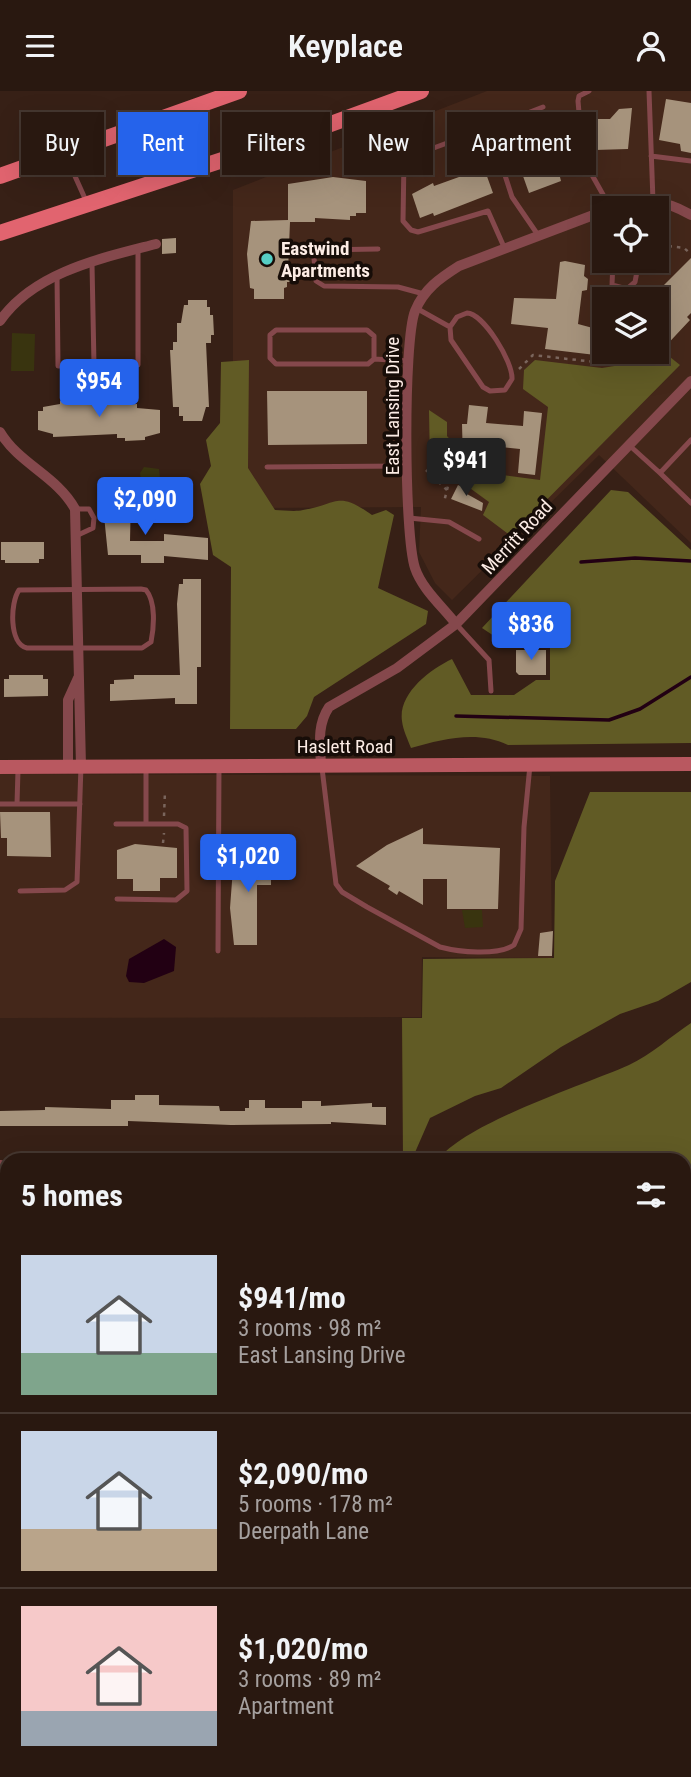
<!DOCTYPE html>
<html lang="en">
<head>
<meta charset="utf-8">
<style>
	:root { --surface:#291810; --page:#312119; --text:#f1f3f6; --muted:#a5a09f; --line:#453730; --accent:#2563eb }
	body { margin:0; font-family:"Roboto Condensed",sans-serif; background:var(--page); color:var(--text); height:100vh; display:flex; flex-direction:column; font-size:26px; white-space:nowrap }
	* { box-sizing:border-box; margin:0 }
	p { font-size:23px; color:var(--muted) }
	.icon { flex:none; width:38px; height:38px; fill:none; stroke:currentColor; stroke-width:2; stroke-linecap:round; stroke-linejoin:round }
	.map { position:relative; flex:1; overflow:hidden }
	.panel { position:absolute; left:0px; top:1062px; width:691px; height:625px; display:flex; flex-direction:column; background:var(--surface); border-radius:21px 21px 0 0; box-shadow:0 7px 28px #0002,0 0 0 2px var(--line) }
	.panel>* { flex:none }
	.hud { position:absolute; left:21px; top:21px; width:649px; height:63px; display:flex; gap:14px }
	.tools { position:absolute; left:592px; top:105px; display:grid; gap:14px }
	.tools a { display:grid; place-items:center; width:77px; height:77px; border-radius:0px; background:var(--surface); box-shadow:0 7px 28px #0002,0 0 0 2px var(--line); font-size:35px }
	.price { position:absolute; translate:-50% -60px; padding:0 16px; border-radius:7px; background:var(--accent); color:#fff; font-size:23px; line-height:46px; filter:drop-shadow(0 2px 4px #0008) }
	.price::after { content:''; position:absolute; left:50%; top:42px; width:21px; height:16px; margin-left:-10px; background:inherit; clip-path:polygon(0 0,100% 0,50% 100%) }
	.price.on { background:#222; color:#fff }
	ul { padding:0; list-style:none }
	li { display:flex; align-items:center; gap:21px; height:175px; padding:0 21px }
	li+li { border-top:2px solid var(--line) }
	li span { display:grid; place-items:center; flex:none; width:196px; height:140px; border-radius:0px; color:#555 }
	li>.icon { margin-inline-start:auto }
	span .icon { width:84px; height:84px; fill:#fffc; stroke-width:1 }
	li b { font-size:30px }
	h2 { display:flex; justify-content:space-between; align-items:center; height:84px; padding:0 21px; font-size:30px }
	.tag { padding:0 24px; border-radius:0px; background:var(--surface); box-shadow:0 7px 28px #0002,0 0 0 2px var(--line); font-size:24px; line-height:63px }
	.tag.on { background:var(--accent); color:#fff }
	header { display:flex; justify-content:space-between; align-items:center; height:91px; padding:0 21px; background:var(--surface); font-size:32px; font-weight:600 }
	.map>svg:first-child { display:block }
	.built { fill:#44271a; fill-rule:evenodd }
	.green { fill:#39340f }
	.forest { fill:#615b25 }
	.water { fill:#220013 }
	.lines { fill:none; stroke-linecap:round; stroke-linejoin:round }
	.stream { stroke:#220013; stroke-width:3.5 }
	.building { fill:#a6937c }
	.path { stroke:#7a655c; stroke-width:2.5; stroke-dasharray:3.5 5; stroke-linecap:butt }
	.lane { stroke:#85484c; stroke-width:5 }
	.street { stroke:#85484c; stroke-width:10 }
	.secondary { stroke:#b95860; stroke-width:14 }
	.primary { stroke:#e1646f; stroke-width:16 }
	.poi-dot { fill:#56cec4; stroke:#170d08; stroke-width:2.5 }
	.labels { text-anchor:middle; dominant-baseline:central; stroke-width:7; stroke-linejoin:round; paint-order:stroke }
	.poi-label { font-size:19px; font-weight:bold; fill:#fcece5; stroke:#170d08; text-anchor:start }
	.street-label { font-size:19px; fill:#fcece5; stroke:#170d08 }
</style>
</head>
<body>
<header><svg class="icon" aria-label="menu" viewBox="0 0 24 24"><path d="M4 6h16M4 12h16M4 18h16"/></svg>Keyplace<svg class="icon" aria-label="person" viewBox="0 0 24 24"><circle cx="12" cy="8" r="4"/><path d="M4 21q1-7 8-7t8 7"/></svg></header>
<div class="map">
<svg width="691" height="1686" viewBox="0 0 691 1686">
	<rect width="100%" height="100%" fill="#372016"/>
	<path class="built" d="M487,0H691V452L599,364L452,509L435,492L419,461L421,416L233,417V99ZM604,117H656V170H604ZM604,208H656V261H604Z
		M0,683L550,685L552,867L422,866L421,926L0,927Z
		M0,1586H7V1680H359V1686H0Z"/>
	<path class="green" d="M12,242L35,243L34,280H11Z
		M144,376L159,378L161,396L169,399L168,412L149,414L148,399L142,395L140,382Z
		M462,819H482L483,836L465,837Z
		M0,1666L7,1668V1680H144V1683H127L126,1686H0Z"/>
	<path class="forest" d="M670,266L680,274L511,445L483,424L489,411L456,387L446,384L445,389L430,375L429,319L447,331V345L455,354L454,372L464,379L540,389L548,316L523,298L524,279L535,269L602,277Z
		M249,269L248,377L275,419C283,419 295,421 303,419C338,413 337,399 372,424L386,419L394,424L378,497L428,520L426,533L314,606L307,625L296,638H230L231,476L213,464L200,393L211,375L206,349L220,332L221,271Z
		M611,399L628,401L691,459V652L508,654C477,639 443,648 411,657C408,649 403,639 402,630C398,603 429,579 452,568L471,604H514L536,589H550V554L506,553L482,537Z
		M590,701H691V891L658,910L620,923L561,956L501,997L475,1005L430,1027L413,1066L403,1069L402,927H422L423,868L554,867L555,790Z
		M691,932V1382L684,1397V1069H438C465,1032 584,994 629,974C651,964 671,945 691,932Z
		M0,1586H7V1668L0,1666Z
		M234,1680H359V1686H229Z
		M491,1680H631L628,1686H491Z"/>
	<path class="water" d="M164,848L176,856L174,880L144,892L129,891L126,885L129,868Z"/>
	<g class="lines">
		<path class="stream" d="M581,471L635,467L691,470
			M456,625L609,629L640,618L691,586"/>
	</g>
	<path class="building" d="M666,8L691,12V62L681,60L680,53L659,49Z
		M632,17L628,58L595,59L594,28H610L619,18Z
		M559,41L573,82L560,86L561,90L529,102L518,71L523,69L518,55Z
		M484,77L493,102L434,125L433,122L420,127L412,103L433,92L434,95Z
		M333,86L366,90V122H356V125H350V129L315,127V131H290L288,180H292V191H287V196L284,197V208H254V198L250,197L247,163L251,130L288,129V93Z
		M176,147V162L162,163V148Z
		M691,167V222L687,226L690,229L661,260L656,255V202Z
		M565,170L585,174L584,185L588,188L587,199L582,200L578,233L604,240V265L545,258L548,237L511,233L514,207L556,208L560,171Z
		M188,209H207V216H210V224H213L214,244H211V252H206L209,316H206L202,330H183V325H179V316H173L170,259H173V251H177V232H181L184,214H188Z
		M267,300H367V353L268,354Z
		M88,306H110V309H117L118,314L137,313V317L160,319V342L145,346V349L125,350V347H117V343L53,346V343L38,339V320H43V316L60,313V310L88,309Z
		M469,314L488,316L486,332L523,335L524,320L542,322L535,384L518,382L520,358L484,354L482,374L463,372L462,333H467Z
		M458,394L469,399L467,403L483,412L482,420L451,408Z
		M102,405H131L130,450H164V443L208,447V469L164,465V472H141V464H108Z
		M1,451H44V468H39V472H5V469H1Z
		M183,488H201V576H197V613H175V607L110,610V593H114V589L134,588V584H180L177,513L179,493H183Z
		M516,559H546V584H519L516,581Z
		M9,584H43V588H48V605L4,606V588H9Z
		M0,721H50L51,766L7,765V747H1Z
		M423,737V753L500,757L498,818H447V788H423V814L399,800L397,804L388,798L390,795L356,775L387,754Z
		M135,753L177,757V787H160V800H133V788H117V759Z
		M250,761L271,762V794H257V854H234L230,817L234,764Z
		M553,840L552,865H538L540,842Z
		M135,1004H159V1014L219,1015L220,1020H245V1017H249V1009H265V1017H302V1010H321V1015L372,1012V1016H386V1034L331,1031V1033L231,1034L128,1030V1035H0V1020L45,1019V1016L111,1018V1009H135Z"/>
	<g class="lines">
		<path class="path" d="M660,154L684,157L691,163
			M519,278L533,264L595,271L637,261
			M426,379L447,399L444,411
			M447,399L454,371L470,373
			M164,725L165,700
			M163,752L164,742"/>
		<path class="lane" d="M589,0L579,5L578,10L583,68L610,116
			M649,0L653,110
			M466,45L404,68L403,130L411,139L418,141L488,120L504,156
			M65,63L87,112
			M651,65L691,70
			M538,144L512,106L491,41L497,34L543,16
			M378,158L319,159L314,167L316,190L324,195L398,196L424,203
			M613,170L612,194L627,198L635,191L639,170
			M92,173L94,274
			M57,184L58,275L138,274V158
			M416,217L450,236L451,249L483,296L490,300L505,299L512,288C513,271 484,223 467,222L457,226L450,236
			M374,268V245L367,239H276L270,244V267L276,273H368L374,268L408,270
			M629,354L660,382L691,349
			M267,376L406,375
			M660,382L691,412
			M75,418H89L94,427L93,437L78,444
			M409,427L449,431L479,448
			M141,498L146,499C156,511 154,536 151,551L142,557H27C9,553 10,512 19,499Z
			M456,533L489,569L491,600
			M322,677L336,793L342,801L367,816L440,856C459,861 497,865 514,854L521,838L524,736L530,674
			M0,713H80
			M17,713L18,679
			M116,733H146
			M20,800L65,799L77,791L81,675
			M117,808L176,809L187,800L186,737L178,733H146V678
			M218,860L219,675
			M424,1680V1686"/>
		<path class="street" d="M611,117C640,107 664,108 691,124
			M0,230C34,181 102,167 156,153
			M0,341C19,373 57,385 75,418L81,675
			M456,533C442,515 422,498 415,477C404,444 403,251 415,220C424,198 440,187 459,175L604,120
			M321,674C320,653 317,634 329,616L397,577L456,533L691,290
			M68,675V609L78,587
			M0,1232L1,1074
			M684,1423L691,1408
			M684,1660L691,1664
			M379,1680V1686"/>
		<path class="secondary" d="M0,676L691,673"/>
		<path class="primary" d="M0,85L239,0
			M0,142L317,38L421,0"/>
	</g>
	<circle class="poi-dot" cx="267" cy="168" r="7"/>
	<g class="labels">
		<g class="poi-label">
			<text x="281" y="157">Eastwind<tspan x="281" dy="22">Apartments</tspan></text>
		</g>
		<g class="street-label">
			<text transform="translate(392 315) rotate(-90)">East Lansing Drive</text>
			<text transform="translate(517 446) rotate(-47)">Merritt Road</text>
			<text x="345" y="655">Haslett Road</text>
		</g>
	</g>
</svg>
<div class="tools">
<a><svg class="icon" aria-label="locate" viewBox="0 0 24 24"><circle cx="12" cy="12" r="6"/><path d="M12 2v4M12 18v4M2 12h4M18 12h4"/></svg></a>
<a><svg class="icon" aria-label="layers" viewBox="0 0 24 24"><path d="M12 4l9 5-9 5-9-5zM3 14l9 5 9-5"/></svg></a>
</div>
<b class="price" style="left:99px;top:328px">$954</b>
<b class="price on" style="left:466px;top:407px">$941</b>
<b class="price" style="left:145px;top:446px">$2,090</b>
<b class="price" style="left:531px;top:571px">$836</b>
<b class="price" style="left:248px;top:803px">$1,020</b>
<div class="hud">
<a class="tag">Buy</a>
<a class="tag on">Rent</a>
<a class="tag">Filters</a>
<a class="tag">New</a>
<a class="tag">Apartment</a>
</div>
<section class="panel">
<h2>5 homes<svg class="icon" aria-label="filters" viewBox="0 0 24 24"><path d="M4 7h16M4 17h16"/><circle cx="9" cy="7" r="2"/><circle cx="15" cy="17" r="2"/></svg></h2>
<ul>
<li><span style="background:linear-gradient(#c9d6e8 70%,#7fa58c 0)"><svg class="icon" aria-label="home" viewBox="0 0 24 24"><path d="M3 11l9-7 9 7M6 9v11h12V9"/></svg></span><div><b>$941/mo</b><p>3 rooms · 98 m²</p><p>East Lansing Drive</p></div></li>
<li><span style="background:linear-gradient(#c9d6e8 70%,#b9a48a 0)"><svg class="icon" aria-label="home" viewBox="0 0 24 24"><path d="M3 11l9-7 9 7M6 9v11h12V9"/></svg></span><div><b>$2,090/mo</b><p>5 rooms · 178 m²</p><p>Deerpath Lane</p></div></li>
<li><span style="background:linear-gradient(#f6c9c9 75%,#9aa5b1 0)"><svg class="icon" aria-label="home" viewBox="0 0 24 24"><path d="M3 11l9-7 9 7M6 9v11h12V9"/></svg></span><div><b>$1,020/mo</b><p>3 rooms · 89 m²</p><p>Apartment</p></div></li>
</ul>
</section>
</div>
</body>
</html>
